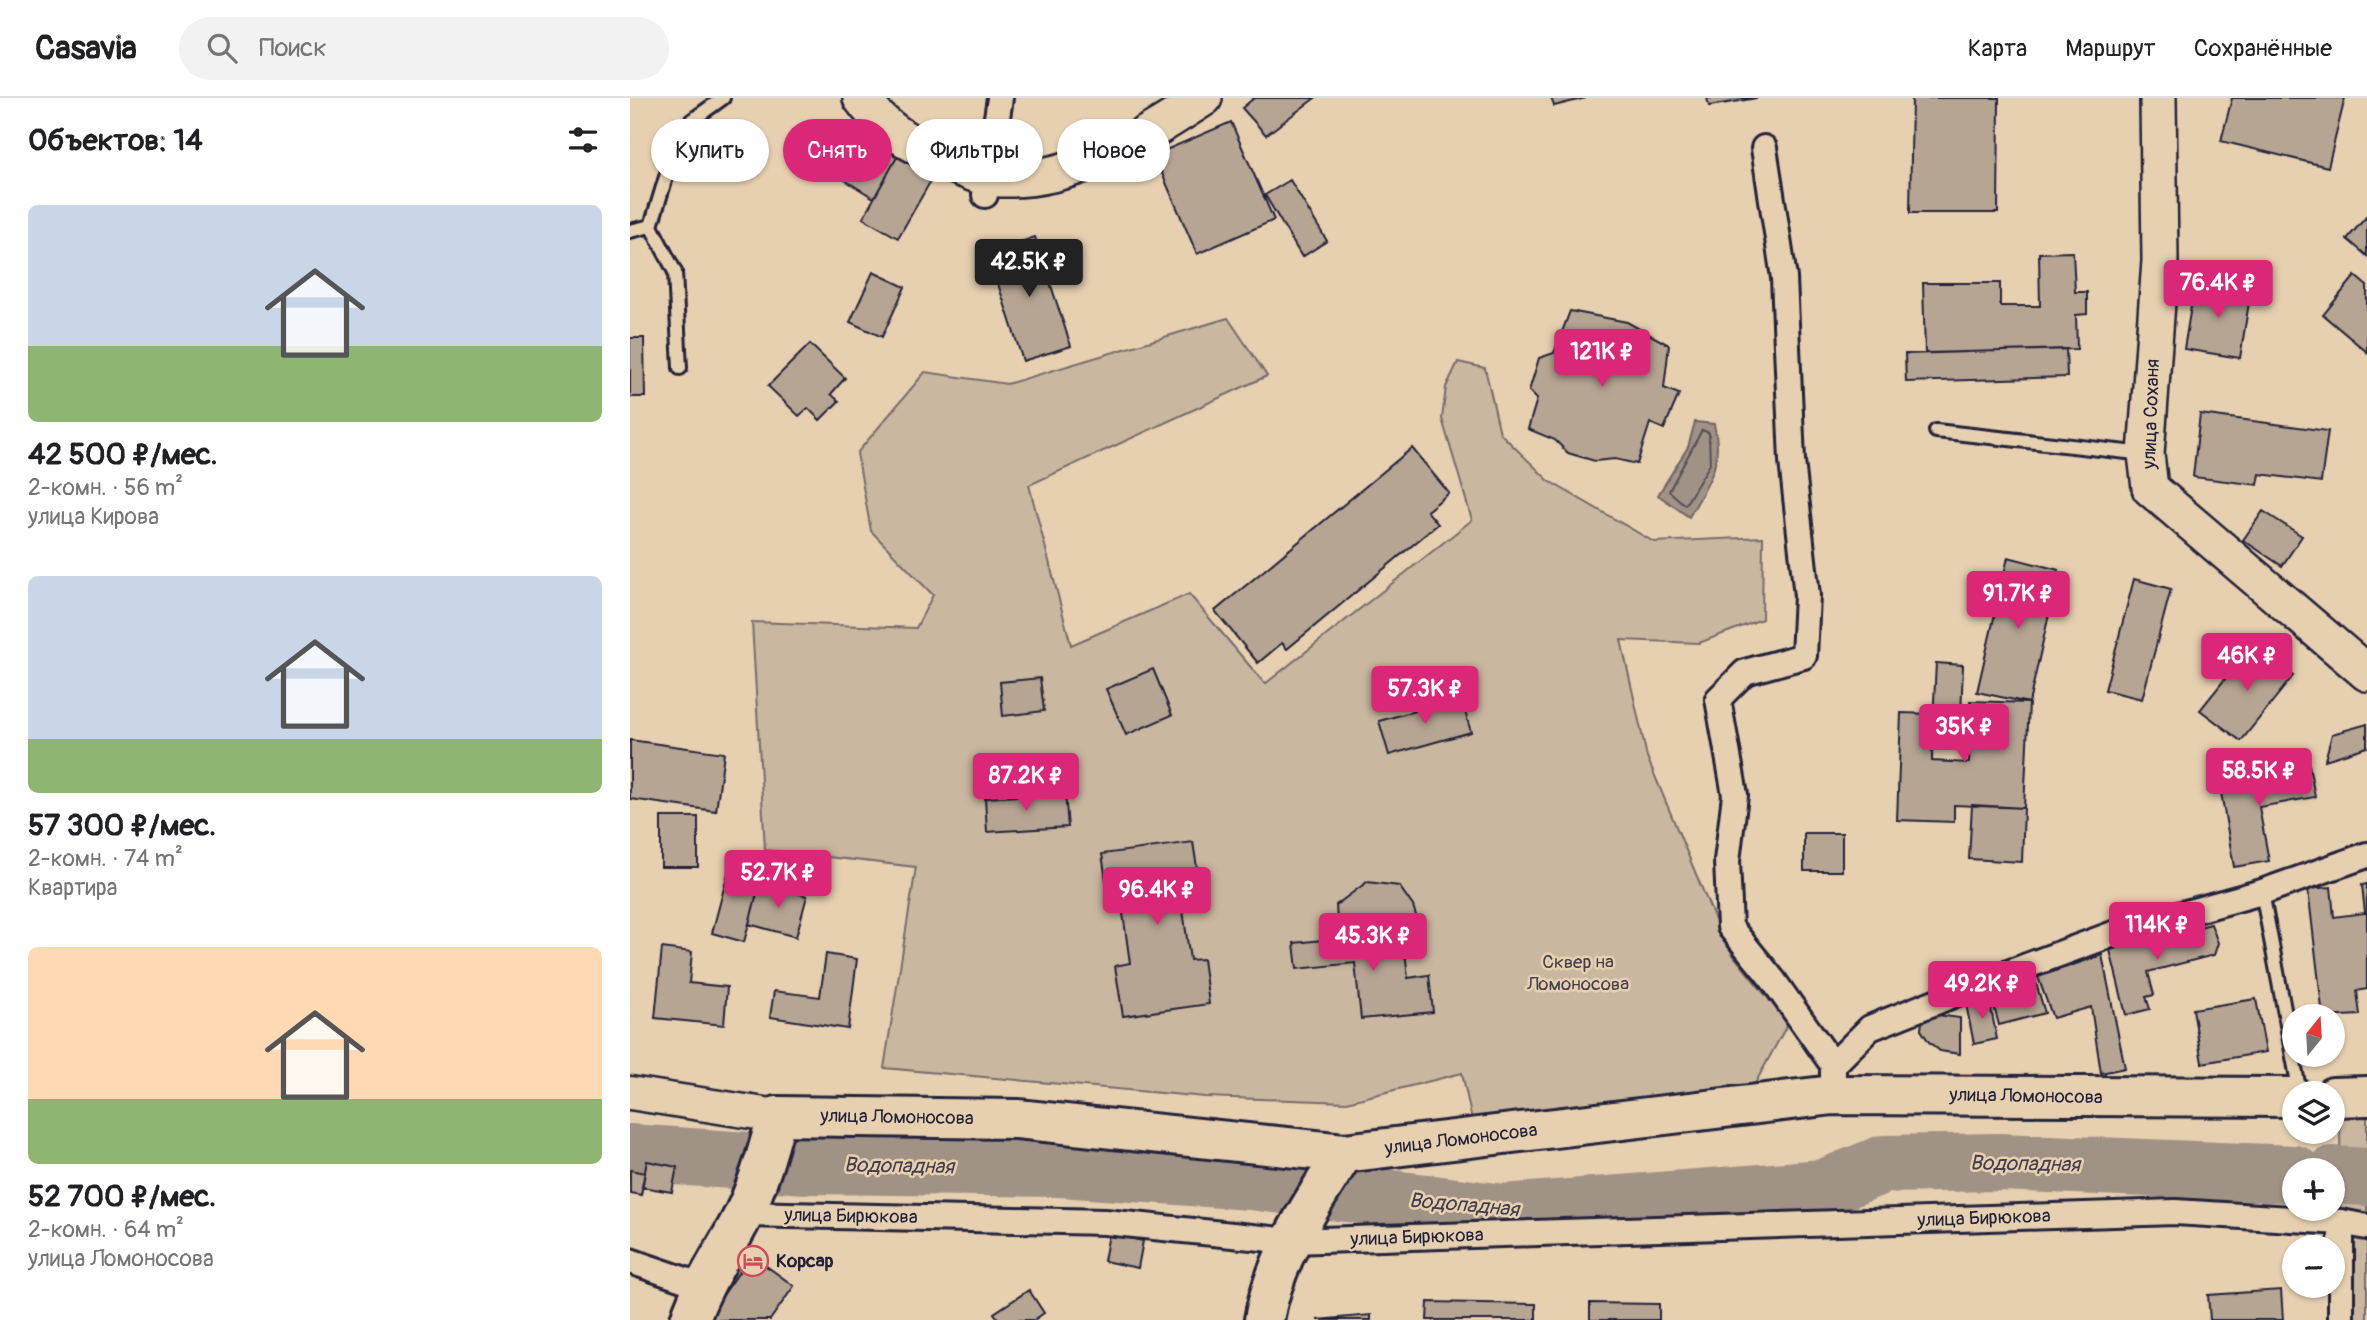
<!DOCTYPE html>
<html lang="ru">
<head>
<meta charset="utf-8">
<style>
	:root { --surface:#fff; --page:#f2f2f2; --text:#202124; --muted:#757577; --line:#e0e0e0; --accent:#db2777 }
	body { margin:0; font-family:Pangolin,sans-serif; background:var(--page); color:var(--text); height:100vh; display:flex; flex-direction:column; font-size:26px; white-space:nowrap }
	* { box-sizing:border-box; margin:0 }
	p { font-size:23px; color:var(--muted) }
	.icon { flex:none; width:38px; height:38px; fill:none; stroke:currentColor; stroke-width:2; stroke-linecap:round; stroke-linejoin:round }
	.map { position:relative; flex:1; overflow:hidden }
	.side { display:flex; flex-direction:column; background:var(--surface); width:630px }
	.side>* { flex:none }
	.guide { position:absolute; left:21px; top:21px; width:665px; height:63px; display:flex; gap:14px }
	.needle { width:46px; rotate:18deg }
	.controls { position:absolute; left:1652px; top:906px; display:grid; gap:14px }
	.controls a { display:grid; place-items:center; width:63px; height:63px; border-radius:50%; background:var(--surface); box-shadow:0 2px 5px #0004; font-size:35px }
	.price { position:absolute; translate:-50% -60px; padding:0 16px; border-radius:7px; background:var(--accent); color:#fff; font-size:23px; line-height:46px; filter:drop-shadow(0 2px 4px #0008) }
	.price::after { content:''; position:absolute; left:50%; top:42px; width:21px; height:16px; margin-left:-10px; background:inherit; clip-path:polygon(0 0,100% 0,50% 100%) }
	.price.selected { background:#222; color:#fff }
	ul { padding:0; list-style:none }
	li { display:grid; align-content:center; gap:14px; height:371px; padding:0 28px }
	li span { display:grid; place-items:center; height:217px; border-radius:10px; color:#555 }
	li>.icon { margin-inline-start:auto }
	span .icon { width:126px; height:126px; fill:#fffc; stroke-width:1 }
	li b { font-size:30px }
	h2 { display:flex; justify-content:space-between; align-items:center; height:84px; padding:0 28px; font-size:30px }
	.chip { padding:0 24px; border-radius:32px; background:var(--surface); box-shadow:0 2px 5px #0004; font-size:24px; line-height:63px }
	.chip.selected { background:var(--accent); color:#fff }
	header { display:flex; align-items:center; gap:42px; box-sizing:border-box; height:98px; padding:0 35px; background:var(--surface); border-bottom:2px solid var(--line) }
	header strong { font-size:33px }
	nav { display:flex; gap:38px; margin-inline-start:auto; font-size:24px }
	.search { width:490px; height:63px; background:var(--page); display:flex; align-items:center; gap:18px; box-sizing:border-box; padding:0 24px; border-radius:38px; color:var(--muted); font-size:26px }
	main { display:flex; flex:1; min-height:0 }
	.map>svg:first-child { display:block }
	.green { fill:#cab79f; stroke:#766c6d; stroke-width:2 }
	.water { fill:#a19286; stroke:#6e6568; stroke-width:2 }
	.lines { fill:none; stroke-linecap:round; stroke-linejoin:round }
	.shore { stroke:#554f59; stroke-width:2 }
	.river { stroke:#a19286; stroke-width:58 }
	.building { fill:#b7a593; stroke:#22223b; stroke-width:2 }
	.service-casing { stroke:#22223b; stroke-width:18 }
	.minor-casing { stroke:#22223b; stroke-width:30 }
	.tertiary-casing { stroke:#22223b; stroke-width:37 }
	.secondary-casing { stroke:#22223b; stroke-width:40 }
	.primary-casing { stroke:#22223b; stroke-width:44 }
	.service { stroke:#e7d0b0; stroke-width:12 }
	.minor { stroke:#e7d0b0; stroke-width:24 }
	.tertiary { stroke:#e7d0b0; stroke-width:32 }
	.secondary { stroke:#e7d0b0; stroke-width:35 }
	.primary { stroke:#e7d0b0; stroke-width:38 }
	.labels { text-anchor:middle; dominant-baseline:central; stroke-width:5; stroke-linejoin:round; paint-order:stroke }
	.street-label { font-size:19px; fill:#22223b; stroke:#e7d0b0 }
	.park-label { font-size:19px; fill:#44404f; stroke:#e7d0b0 }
	.poi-label { font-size:19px; font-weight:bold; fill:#22223b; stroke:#e7d0b0; text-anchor:start }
	.water-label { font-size:21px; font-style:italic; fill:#423e4e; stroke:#e7d0b0 }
</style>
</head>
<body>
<header>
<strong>Casavia</strong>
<div class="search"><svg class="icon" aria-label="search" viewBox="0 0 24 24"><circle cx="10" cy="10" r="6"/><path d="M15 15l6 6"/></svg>Поиск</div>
<nav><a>Карта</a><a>Маршрут</a><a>Сохранённые</a></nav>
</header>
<main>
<section class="side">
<h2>Объектов: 14<svg class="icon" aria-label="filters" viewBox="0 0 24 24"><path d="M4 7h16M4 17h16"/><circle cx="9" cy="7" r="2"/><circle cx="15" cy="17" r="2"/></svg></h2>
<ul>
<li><span style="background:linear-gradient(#c9d6e8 65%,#8fb573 0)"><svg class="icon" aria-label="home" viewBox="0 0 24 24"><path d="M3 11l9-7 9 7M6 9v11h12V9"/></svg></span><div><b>42 500 ₽/мес.</b><p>2-комн. · 56 m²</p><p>улица Кирова</p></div></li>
<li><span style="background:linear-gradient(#c9d6e8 75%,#8fb573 0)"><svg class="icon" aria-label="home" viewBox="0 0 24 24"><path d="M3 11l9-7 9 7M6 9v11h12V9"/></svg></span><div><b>57 300 ₽/мес.</b><p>2-комн. · 74 m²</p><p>Квартира</p></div></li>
<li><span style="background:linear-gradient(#ffd9b3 70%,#8fb573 0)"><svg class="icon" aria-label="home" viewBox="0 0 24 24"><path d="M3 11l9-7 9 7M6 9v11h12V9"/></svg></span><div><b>52 700 ₽/мес.</b><p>2-комн. · 64 m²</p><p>улица Ломоносова</p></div></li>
</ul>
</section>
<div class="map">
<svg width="1737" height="1222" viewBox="0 0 1737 1222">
	<rect width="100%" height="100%" fill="#e7d0b0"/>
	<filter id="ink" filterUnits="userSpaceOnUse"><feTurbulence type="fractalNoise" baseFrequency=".0143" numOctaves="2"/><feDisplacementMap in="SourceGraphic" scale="14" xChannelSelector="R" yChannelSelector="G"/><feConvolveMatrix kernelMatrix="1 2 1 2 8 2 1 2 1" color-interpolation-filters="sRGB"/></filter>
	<g filter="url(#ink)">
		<path class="green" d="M598,220L637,278L399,387L441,547L559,496L635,586L842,422L812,321L816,289L828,264L855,270L870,335L919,383L1024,444L1133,439L1132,521L1069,545L991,542L1017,659L1091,836L1103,857L1158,925L1121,993L842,1022L832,975L717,1004L575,999L254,970L286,769L135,752L122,524L286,530L303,497L241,433L227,355L295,274L377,286Z
			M1737,998V1222H1711L1710,999Z"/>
		<path class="water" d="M1065,324L1084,326C1094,366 1078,385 1059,419L1028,397L1058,349Z"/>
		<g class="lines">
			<path class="shore" d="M1072,332L1079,335L1080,366L1055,407L1039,393Z"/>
			<path class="river" d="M0,1055L177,1067L430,1070L621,1083L874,1115L1194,1090L1254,1066L1369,1064L1664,1076
				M1703,1077L1737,1079"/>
		</g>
		<path class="building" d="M624,0H685L636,37L612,10Z
			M921,0H956L924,8Z
			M1077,0H1127L1079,8Z
			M1282,0H1369L1368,115H1280Z
			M1602,0H1715L1698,69L1591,43Z
			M601,24L644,122L567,156L524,57Z
			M229,36L267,59L244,100L205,76Z
			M267,59L303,79L268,140L233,120Z
			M660,82L697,143L672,159L635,97Z
			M1737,118V158L1717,141Z
			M405,139L441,248L393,263L358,155Z
			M1443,154L1445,194H1457V216L1446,217L1447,251L1295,255L1293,185H1370V208H1410L1409,155Z
			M243,174L275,189L252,239L220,224Z
			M1725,178L1737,188V254L1693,217Z
			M1565,184L1621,192L1610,260L1554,251Z
			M940,213L997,224L1039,247L1034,290L1049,296L1034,331L1020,325L1007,366L985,361L965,363L938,355L925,342L898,331L907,301L899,293L909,260L924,255Z
			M0,240H14L15,299H0Z
			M180,246L215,280L201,296L209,303L190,322L178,310L169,318L138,288Z
			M1436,251L1437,279L1276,284L1275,256Z
			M1570,316L1698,333L1691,384L1630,376L1628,387L1563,379Z
			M782,350L819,395L797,413L808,426L657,551L652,545L628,565L585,513Z
			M1633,413L1672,438L1652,468L1613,442Z
			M1378,459L1429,472L1399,605L1347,594Z
			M1504,481L1541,491L1512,601L1475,592Z
			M1623,546L1663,578L1611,643L1570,612Z
			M1306,565L1333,567L1330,644L1302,642Z
			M523,571L542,617L496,637L476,591Z
			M410,580L414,613L373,618L370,584Z
			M831,600L841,634L759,657L749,623Z
			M1340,603L1399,605L1394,710L1324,707V724L1267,722L1271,615L1303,616L1302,663L1339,665Z
			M1737,626V649L1695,662L1702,636Z
			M0,642L94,655L86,713L0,701Z
			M1679,667L1685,699L1629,709L1639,763L1604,769L1589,683Z
			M435,695L438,729L357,734L355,700Z
			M1342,707L1394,710L1392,764L1339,761Z
			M31,719H68V769H31Z
			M1174,735H1212V773H1174Z
			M563,744L573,809L553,812L560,862L573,861L579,906L493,918L485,868L500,865L492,808L480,809L472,756Z
			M98,775L130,784L114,844L82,835Z
			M130,784L177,798L166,839L119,826Z
			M737,784L769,788L783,808L791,833L708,840L706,807Z
			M1737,786V891L1727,893L1730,917L1693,919L1678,791L1701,789L1704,819L1735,815L1732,787Z
			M1581,826L1588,845L1584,857L1518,874L1524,897L1516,899L1520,911L1496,917L1480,852Z
			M773,834L778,880L799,877L803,914L731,921L725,865L667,871L664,845Z
			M32,850L62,854L59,885L97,889L94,927L25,920Z
			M196,856L227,861L218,931L140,919L144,893L190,899Z
			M1472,857L1495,970L1471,975L1461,909L1423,920L1408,879Z
			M1406,885L1415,915L1369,927L1361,897Z
			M1359,901L1367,941L1344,946L1336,906Z
			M1626,901L1636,954L1572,965L1563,911Z
			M1293,915L1330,920V956L1310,953L1299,944L1291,932Z
			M17,1063L47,1069L42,1094L12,1089Z
			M0,1072L15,1075L11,1097L0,1095Z
			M479,1136L513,1143L508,1170L474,1163Z
			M121,1157L164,1188L140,1222H79L77,1220Z
			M399,1192L414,1215L404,1222H369L364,1215Z
			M1651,1192L1653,1222H1580L1578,1197Z
			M798,1204L906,1206V1222H797Z
			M960,1205L1029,1206V1222H960Z
			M741,1217V1222H687Z"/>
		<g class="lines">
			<g class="service-casing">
				<path id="service" d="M0,133L21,128
					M50,270L45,174L21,128L40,66L61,23L93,0
					M1306,333L1515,356
					M1632,794L1670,996"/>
			</g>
			<g class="minor-casing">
				<path id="minor" d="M1134,50L1154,180L1162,363L1177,498L1174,558L1115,574L1088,601L1105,697L1097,763L1100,829L1143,882L1203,967
					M355,97L370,0
					M1203,982V967L1240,930L1378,875L1494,832L1632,794L1737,757
					M114,1116L475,1124L661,1143L1545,1114L1711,1124L1737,1129
					M1711,1124V1222
					M0,1163L73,1188"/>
			</g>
			<g class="tertiary-casing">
				<path id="tertiary" d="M0,995L147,1018"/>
			</g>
			<g class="secondary-casing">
				<path id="secondary" d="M231,0C249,25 275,43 302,56C319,65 342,78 362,80C437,89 512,40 574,0
					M1528,0L1530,163L1516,356L1520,390L1737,575"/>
			</g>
			<g class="primary-casing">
				<path id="primary" d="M1703,999L1737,998
					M60,1222C73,1183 96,1152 114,1116C129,1084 138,1052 147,1018L387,1021L714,1055L1203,997L1664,999
					M634,1222C644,1161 681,1107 714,1055"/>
			</g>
			<use href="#service" class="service"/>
			<use href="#minor" class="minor"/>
			<use href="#tertiary" class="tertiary"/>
			<use href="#secondary" class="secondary"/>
			<use href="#primary" class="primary"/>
		</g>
	</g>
	<defs>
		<g id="hotel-ring" transform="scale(1.575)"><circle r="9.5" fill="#e7d0b0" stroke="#d1495b" stroke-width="1.5"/><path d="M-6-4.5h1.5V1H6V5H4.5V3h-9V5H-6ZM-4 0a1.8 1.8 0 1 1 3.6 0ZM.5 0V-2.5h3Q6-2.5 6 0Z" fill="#d1495b"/></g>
	</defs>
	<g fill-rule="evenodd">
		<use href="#hotel-ring" x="123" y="1163"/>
	</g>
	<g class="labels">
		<g class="street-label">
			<text transform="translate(1521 316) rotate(-88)">улица Соханя</text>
			<text transform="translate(1396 998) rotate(1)">улица Ломоносова</text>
			<text transform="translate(267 1019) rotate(1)">улица Ломоносова</text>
			<text transform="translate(831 1041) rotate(-7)">улица Ломоносова</text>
			<text transform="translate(221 1118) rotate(1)">улица Бирюкова</text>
			<text transform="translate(1354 1120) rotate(-2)">улица Бирюкова</text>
			<text transform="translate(787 1139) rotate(-2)">улица Бирюкова</text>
		</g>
		<g class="park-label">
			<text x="948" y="864">Сквер на<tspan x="948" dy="22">Ломоносова</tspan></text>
		</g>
		<g class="poi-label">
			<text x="146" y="1163">Корсар</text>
		</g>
		<g class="water-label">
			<text transform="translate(1395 1066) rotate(1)">Водопадная</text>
			<text transform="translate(269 1068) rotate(1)">Водопадная</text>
			<text transform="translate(834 1107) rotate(5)">Водопадная</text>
		</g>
	</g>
</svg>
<div class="controls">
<a><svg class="needle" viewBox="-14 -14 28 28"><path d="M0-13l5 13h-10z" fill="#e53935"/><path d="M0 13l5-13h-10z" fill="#757577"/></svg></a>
<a><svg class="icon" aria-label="layers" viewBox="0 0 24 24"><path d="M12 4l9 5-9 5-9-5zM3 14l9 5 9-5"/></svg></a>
<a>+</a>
<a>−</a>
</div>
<b class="price selected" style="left:399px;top:201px">42.5K ₽</b>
<b class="price" style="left:1588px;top:222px">76.4K ₽</b>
<b class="price" style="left:972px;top:291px">121K ₽</b>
<b class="price" style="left:1388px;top:533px">91.7K ₽</b>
<b class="price" style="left:1617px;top:595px">46K ₽</b>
<b class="price" style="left:795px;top:628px">57.3K ₽</b>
<b class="price" style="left:1334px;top:666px">35K ₽</b>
<b class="price" style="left:1629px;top:710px">58.5K ₽</b>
<b class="price" style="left:396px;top:715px">87.2K ₽</b>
<b class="price" style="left:148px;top:812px">52.7K ₽</b>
<b class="price" style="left:527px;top:829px">96.4K ₽</b>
<b class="price" style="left:1527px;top:864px">114K ₽</b>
<b class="price" style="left:743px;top:875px">45.3K ₽</b>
<b class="price" style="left:1352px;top:923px">49.2K ₽</b>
<div class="guide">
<a class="chip">Купить</a>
<a class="chip selected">Снять</a>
<a class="chip">Фильтры</a>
<a class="chip">Новое</a>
</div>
</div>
</main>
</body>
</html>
